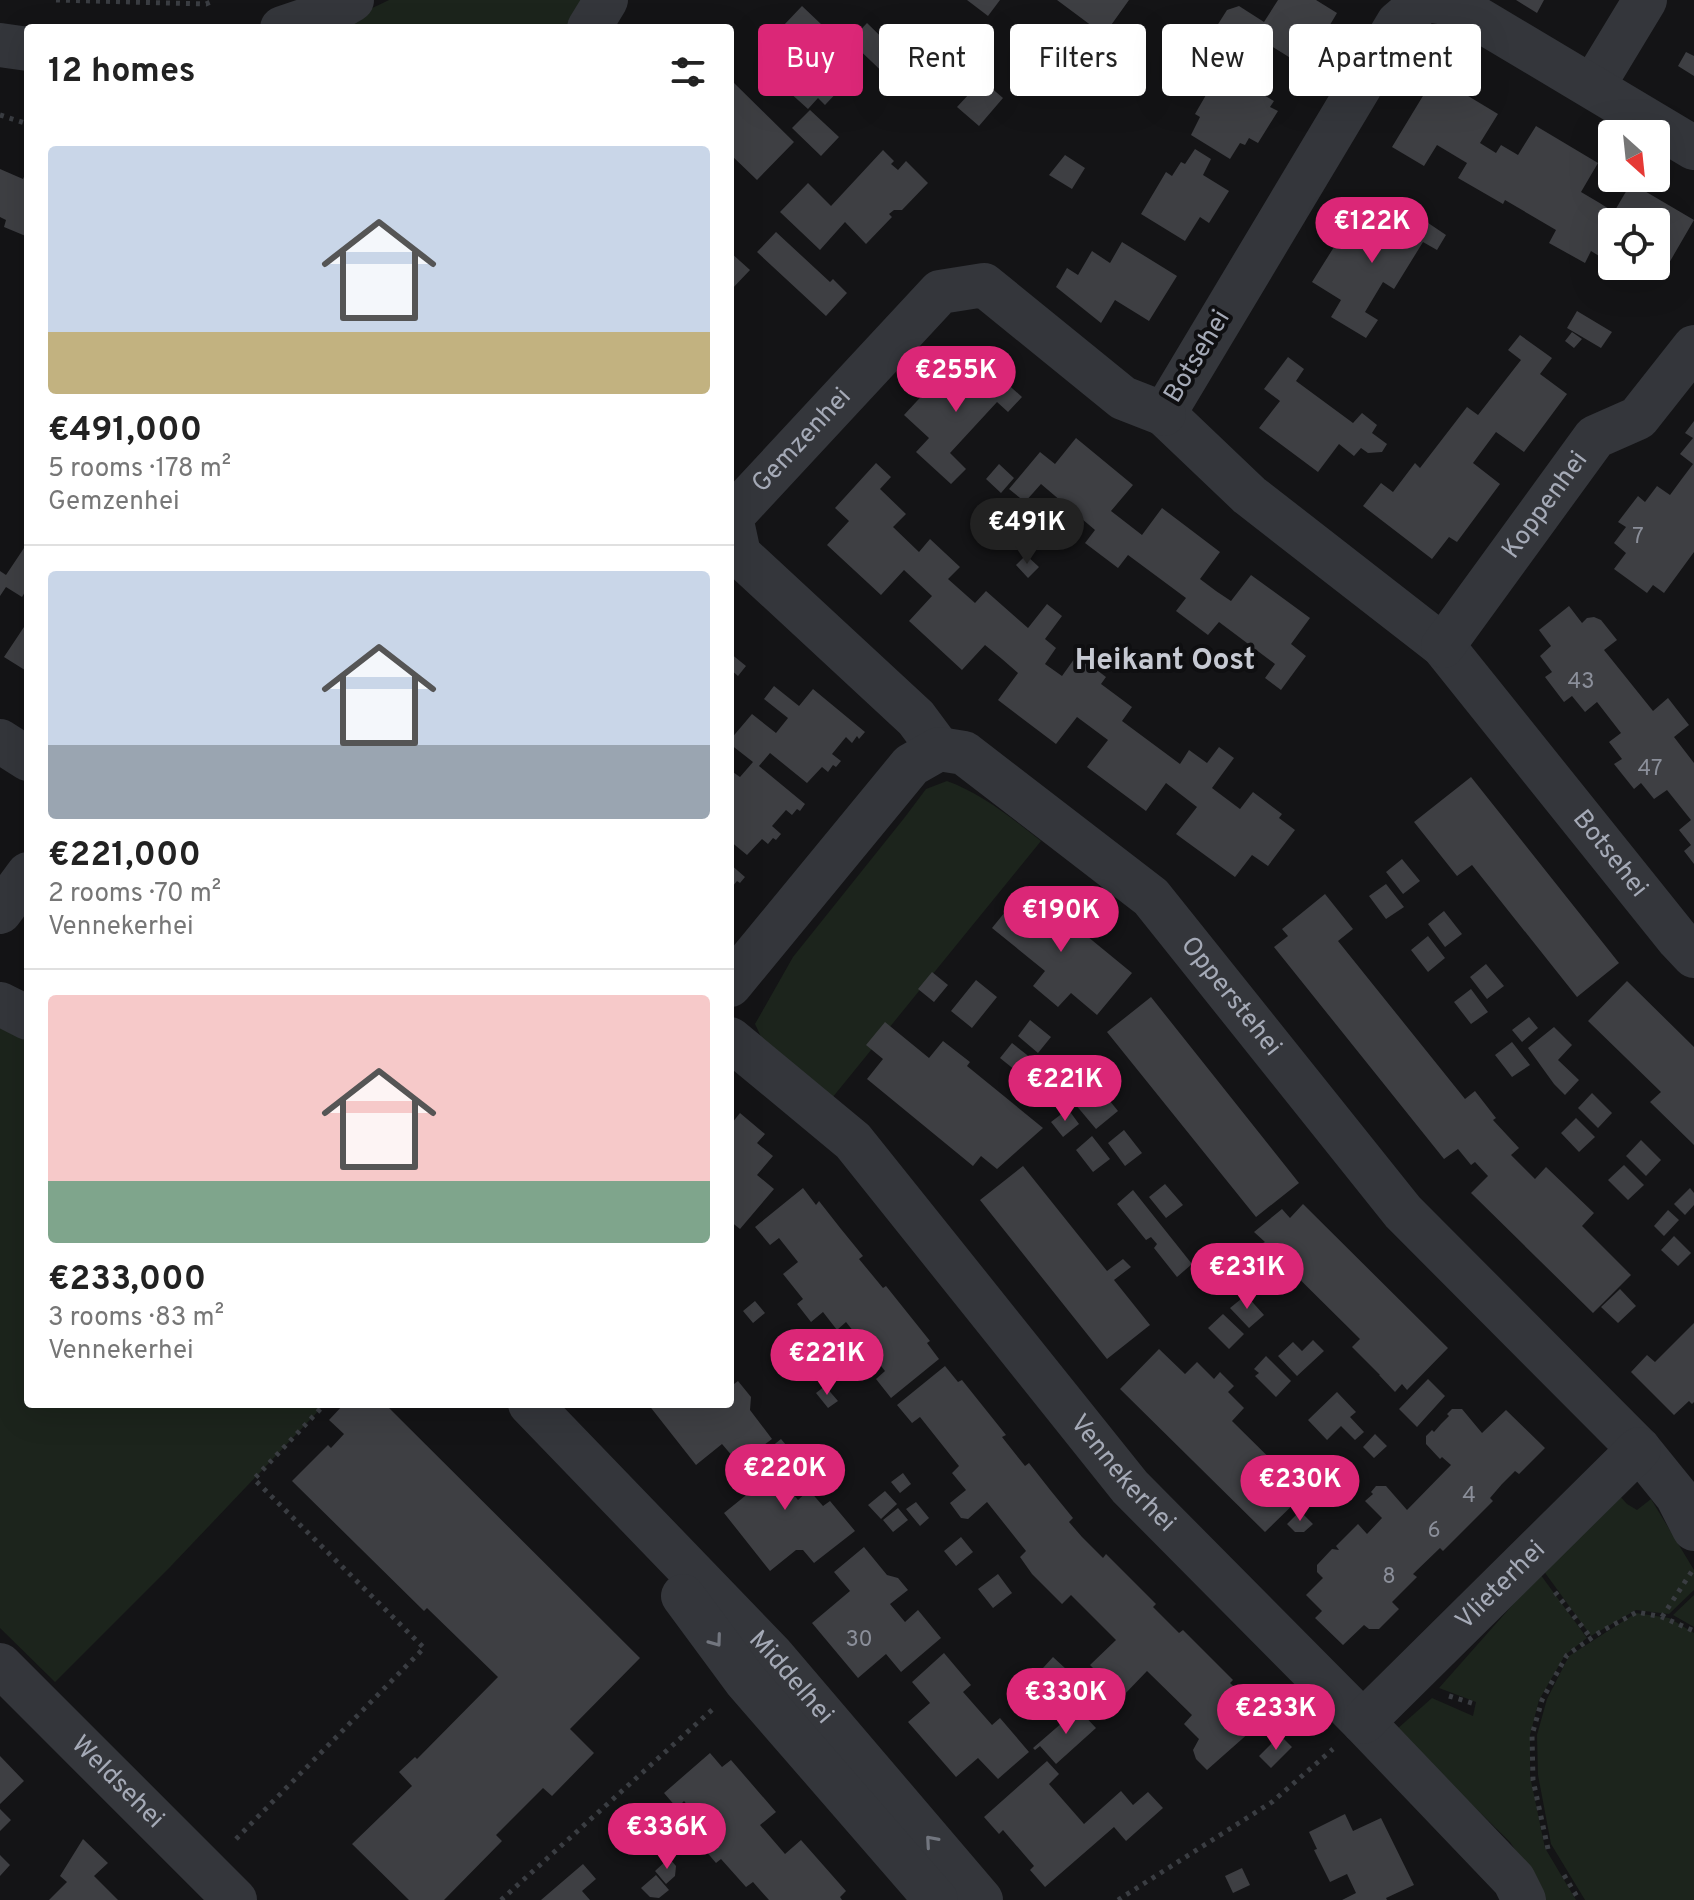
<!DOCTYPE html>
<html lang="en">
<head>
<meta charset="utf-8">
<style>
	:root { --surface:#fff; --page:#f2f2f2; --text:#222; --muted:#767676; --line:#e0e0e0; --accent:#db2777 }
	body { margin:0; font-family:Overpass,sans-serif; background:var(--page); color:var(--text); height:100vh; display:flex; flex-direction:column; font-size:30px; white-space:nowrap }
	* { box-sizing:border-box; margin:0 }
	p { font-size:26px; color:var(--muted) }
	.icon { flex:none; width:44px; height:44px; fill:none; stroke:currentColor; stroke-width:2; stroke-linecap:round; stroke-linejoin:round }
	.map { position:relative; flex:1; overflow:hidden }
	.details { position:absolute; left:24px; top:24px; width:710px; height:1384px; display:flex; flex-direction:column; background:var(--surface); border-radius:8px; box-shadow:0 8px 32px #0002 }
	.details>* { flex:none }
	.hud { position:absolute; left:758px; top:24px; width:760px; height:72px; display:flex; gap:16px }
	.needle { width:52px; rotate:153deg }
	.controls { position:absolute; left:1598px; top:120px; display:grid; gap:16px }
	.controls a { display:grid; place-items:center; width:72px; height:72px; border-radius:8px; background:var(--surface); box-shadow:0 8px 32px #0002; font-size:40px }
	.price { position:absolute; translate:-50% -68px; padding:0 18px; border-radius:28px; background:var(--accent); color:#fff; font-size:26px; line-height:52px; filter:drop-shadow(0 2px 4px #0008) }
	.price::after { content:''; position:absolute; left:50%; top:48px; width:24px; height:18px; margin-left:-12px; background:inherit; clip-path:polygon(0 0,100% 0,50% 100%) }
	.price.selected { background:#222; color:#fff }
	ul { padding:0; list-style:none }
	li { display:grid; align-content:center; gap:16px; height:424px; padding:0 24px }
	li+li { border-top:2px solid var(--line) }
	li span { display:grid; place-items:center; height:248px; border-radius:8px; color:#555 }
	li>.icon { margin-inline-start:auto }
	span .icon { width:144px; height:144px; fill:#fffc; stroke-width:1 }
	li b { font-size:34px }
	h2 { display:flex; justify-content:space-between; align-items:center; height:96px; padding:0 24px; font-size:34px }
	.chip { padding:0 28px; border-radius:8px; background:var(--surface); box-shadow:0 8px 32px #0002; font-size:28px; line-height:72px }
	.chip.selected { background:var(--accent); color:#fff }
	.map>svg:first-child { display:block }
	.green { fill:#1c241c }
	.building { fill:#3e3f43 }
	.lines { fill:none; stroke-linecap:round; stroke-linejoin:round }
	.path { stroke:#3a3d42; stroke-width:5; stroke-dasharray:4 6; stroke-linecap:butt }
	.minor { stroke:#34363b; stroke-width:44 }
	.oneway { stroke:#72767f }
	.labels { text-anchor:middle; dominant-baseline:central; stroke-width:8; stroke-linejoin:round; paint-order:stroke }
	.number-label { font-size:22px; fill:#8b8f9a }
	.street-label { font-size:26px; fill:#a5aab7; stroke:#0f0f11 }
	.quarter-label { font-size:30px; font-weight:bold; fill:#c6c9d2; stroke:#0f0f11 }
</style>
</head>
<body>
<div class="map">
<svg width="1694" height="1900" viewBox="0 0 1694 1900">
	<rect width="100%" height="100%" fill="#141416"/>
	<path class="green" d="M389,0H590L573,28H323L362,13Z
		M947,781C982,794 1012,818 1041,841L828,1103L763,1041L755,1024L793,957L905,817L926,789Z
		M0,1024L28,1042V1404H325L171,1566L55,1682L0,1628Z
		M1618,1494L1627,1504L1637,1510L1651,1499L1694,1570V1590L1669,1614L1636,1610L1591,1636L1543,1570Z
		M1540,1574L1587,1638L1565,1655L1539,1700L1530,1735V1776L1545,1848L1576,1900H1545L1534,1878L1510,1842L1396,1730L1432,1698L1473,1716L1476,1702L1439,1688Z
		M1694,1595V1627L1673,1615Z
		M1636,1613L1669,1618L1694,1633V1900H1585L1551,1844L1538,1775L1537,1735L1547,1699L1569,1656Z"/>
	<path class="building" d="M967,0H1000L988,16Z
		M1057,0H1129L1104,35Z
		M1278,0H1316L1337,13L1305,67L1263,41L1249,64L1208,40L1227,10L1239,6L1264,22Z
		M1516,0H1544L1537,13Z
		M802,6L822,25L820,27L861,67L825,105L818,98L808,109L788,91L799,78L765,45Z
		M867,23L909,64L893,82L850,41Z
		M1686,52L1694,56V76L1678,66Z
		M1248,66L1262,74L1253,89L1274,101L1270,107L1278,111L1258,143L1249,138L1245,145L1240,143L1230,159L1191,135L1200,117L1195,114L1221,69L1239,81Z
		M1435,76L1498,114L1480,143L1496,153L1501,145L1518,155L1536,126L1598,163L1581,192L1598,202L1614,212L1631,183L1694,220L1665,270L1656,264V222H1612V264L1591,251L1585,263L1549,243L1556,230L1505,200L1503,204L1458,178L1467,163L1437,145L1424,166L1392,147Z
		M731,80L794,142L757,180L730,154Z
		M982,80L1003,98L979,126L957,107Z
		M810,110L839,137L821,156L792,128Z
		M1195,149L1211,159L1203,175L1229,191L1209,223L1200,217L1185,241L1141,214L1166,172L1172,176L1181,162L1185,164Z
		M883,150L894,161L891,164L898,170L906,161L928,183L902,210H894L889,214L892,217L866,244L845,222L820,250L780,212L808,183L831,206Z
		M1065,155L1085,168L1072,189L1049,175Z
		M28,168V237L4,227L6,220L0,217V169L23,179Z
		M1400,204L1446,235L1437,250L1423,242L1394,289L1383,282L1365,312L1378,320L1366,338L1331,317L1341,300L1312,282L1351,220L1379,238Z
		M776,232L830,282L833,279L847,293L826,316L757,252Z
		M1122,242L1177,276L1149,321L1115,300L1101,323L1056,287L1067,268L1078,275L1092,251L1110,263Z
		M730,252L750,270L730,291Z
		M1577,311L1612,332L1601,348L1567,328Z
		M1572,332L1582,339L1574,348L1565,341Z
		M1520,335L1552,358L1540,374L1567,394L1524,452L1496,432L1473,463L1500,484L1457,542L1449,537L1432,559L1363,506L1381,483L1393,492L1415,463L1420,468L1467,407L1478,415L1521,360L1508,350Z
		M1288,357L1304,369L1296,381L1353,423L1362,413L1377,425L1372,433L1387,444L1382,452L1368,453L1361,448L1354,456L1339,444L1318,472L1259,428L1280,401L1264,389Z
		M954,361L979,385L992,370L1022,397L1008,412L997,402L950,453L966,469L951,484L916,452L929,438L904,415Z
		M1694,421V552L1664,593L1653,585L1647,593L1614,569L1626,553L1614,543L1626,527L1618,522L1638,496L1645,502L1657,486L1670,495L1681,480L1693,464L1680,454L1693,438L1685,433Z
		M1076,438L1133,485L1111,511L1142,535L1162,508L1220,552L1200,579L1216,591L1231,601L1251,575L1310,618L1291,644L1306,656L1281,690L1265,678L1275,664L1219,622L1208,635L1176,611L1186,598L1128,555L1118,568L1085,543L1095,530L1041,484L1025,502L1009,489L1040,452L1055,464Z
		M876,463L891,477L880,489L906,514L893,527L919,552L930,539L960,567L948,579L975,603L986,591L1028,628L1047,604L1062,616L1045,639L1056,648L1045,664L1062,676L1077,655L1106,677L1101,684L1132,707L1122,721L1180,764L1189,750L1207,763L1219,747L1234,758L1212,788L1240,809L1253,792L1282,814L1279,818L1295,830L1268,866L1252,855L1235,877L1176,834L1197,807L1166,783L1146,811L1087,767L1108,740L1077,717L1056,744L998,700L1018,673L1002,659L985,645L962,670L909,621L932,596L904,570L881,595L827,545L849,521L835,508Z
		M999,464L1014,478L1001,493L986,479Z
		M28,542V587L22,597L6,587L0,596V571L6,575Z
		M1026,555L1039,567L1028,578L1016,565Z
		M1569,606L1582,623L1587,618L1594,617L1601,620L1617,640L1604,650L1653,711L1668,698L1689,725L1674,737L1694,763V864L1684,851L1691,845L1679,830L1691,820L1667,790L1654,799L1641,783L1634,789L1614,764L1622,759L1609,742L1621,733L1597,702L1585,712L1572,696L1564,702L1545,677L1552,672L1540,656L1551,646L1539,630Z
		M28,621V672L4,657Z
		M730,653L746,666L738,676L730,669Z
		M774,686L799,706L813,689L865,732L859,739L857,736L852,743L846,737L832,754L841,761L836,767L833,765L828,772L822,767L807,783L770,753L759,766L805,804L800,811L797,809L792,815L786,810L772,826L781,834L776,840L773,838L768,844L762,839L747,855L730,841V770L740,777L753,762L730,744V740L752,714L776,733L788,718L764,699Z
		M1471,777L1619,963L1577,997L1472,865L1457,876L1414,822Z
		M1402,859L1420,881L1403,894L1386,872Z
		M730,864L745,877L740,883L737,881L732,887L730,886Z
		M1386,884L1404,907L1386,919L1369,896Z
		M1026,886L1132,973L1097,1015L1071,993L1058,1007L1033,986L1045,971L992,928Z
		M1325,894L1353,929L1338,941L1465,1099L1475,1091L1496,1118L1493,1120L1519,1148L1511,1155L1535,1179L1546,1167L1594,1213L1582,1226L1631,1275L1593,1313L1471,1193L1488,1176L1475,1162L1471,1165L1458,1149L1444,1159L1274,947L1288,936L1282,929Z
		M1444,911L1462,934L1445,947L1428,924Z
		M1428,936L1445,958L1428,972L1411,950Z
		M1486,964L1504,986L1487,999L1470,977Z
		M932,972L948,985L934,1002L918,989Z
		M976,980L997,997L972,1028L951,1011Z
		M1627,981L1694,1047V1145L1650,1102L1661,1092L1588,1021Z
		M1471,989L1488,1012L1471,1024L1454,1002Z
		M1151,997L1299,1183L1256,1217L1107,1032Z
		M1529,1017L1538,1028L1522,1042L1512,1030Z
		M1030,1020L1051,1037L1038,1053L1018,1036Z
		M885,1022L929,1058L943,1041L970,1062L967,1066L1043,1128L997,1169L981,1156L973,1166L867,1079L883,1059L866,1045Z
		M1554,1027L1572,1045L1558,1060L1579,1080L1565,1095L1554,1084L1528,1048Z
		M1512,1042L1530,1065L1512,1077L1495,1055Z
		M1012,1043L1046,1070L1040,1078L1020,1074L1000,1058Z
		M1082,1078L1100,1100L1105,1095L1118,1111L1096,1129L1065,1092Z
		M1592,1093L1612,1113L1598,1128L1578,1108Z
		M1068,1109L1079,1124L1063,1137L1051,1122Z
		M740,1113L765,1134L757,1143L773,1156L757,1175L774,1189L740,1229L730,1221V1121L732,1123Z
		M1576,1118L1595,1137L1579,1152L1561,1133Z
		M1124,1130L1142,1153L1125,1166L1108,1143Z
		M1092,1136L1110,1159L1093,1172L1076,1150Z
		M1641,1140L1661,1160L1646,1176L1626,1156Z
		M1624,1165L1644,1185L1628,1200L1608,1180Z
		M1023,1166L1107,1271L1123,1259L1131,1267L1114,1280L1150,1325L1107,1359L980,1200Z
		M1165,1184L1183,1205L1166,1218L1149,1197Z
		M803,1188L816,1205L819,1201L841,1229L863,1256L859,1259L883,1288L886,1286L930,1341L927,1343L939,1359L891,1398L876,1379L885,1371L846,1322L837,1330L823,1312L811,1322L797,1304L803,1299L783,1274L798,1262L779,1238L770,1245L755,1227Z
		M1690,1188L1694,1193V1205L1685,1215L1674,1204Z
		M1133,1190L1192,1264L1177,1277L1154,1248L1157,1244L1151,1237L1146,1240L1117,1204Z
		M1303,1204L1448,1348L1407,1390L1402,1384L1395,1392L1379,1375H1380L1352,1347L1360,1339L1263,1243L1265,1242L1254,1232L1282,1209L1290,1218Z
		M1668,1210L1679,1220L1664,1236L1654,1226Z
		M1674,1236L1691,1253L1678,1266L1661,1250Z
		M1214,1245L1223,1256L1207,1269L1198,1258Z
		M1620,1289L1636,1306L1618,1323L1601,1307Z
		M1246,1295L1264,1315L1249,1328L1230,1308Z
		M755,1301L765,1313L753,1323L743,1311Z
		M1223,1314L1244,1334L1229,1349L1208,1328Z
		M1694,1323V1402L1692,1404L1689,1401L1674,1415L1631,1372L1647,1355L1655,1362Z
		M1313,1340L1324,1351L1297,1376L1278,1356L1293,1342L1302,1351Z
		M1159,1349L1185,1374L1197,1362L1214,1379L1220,1372L1234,1386L1228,1392L1244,1408L1232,1421L1305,1493L1265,1532L1120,1389Z
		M1266,1356L1291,1381L1276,1397L1255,1376L1259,1373L1254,1369Z
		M945,1366L958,1382L962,1380L1006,1435L1002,1437L1025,1466L1029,1463L1051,1491L1073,1518L1069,1522L1082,1537L1103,1558L1106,1554L1156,1604L1153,1607L1179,1633L1183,1630L1233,1680L1230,1683L1251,1703L1244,1709L1259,1724L1207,1770L1196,1759L1193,1750L1199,1739L1184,1724L1192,1715L1147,1671L1122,1697L1090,1665L1116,1640L1071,1595L1062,1604L1032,1574L1020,1557L1026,1551L987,1502L968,1519L961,1518L950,1503L966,1490L952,1473L959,1466L920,1417L912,1423L897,1405Z
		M1428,1379L1445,1396L1417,1427L1399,1409Z
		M738,1381L751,1397L750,1410L772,1439L739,1464L722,1444L696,1465L648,1404H730V1387Z
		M825,1386L838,1401L828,1408L816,1393Z
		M1337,1392L1356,1412L1350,1417L1364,1432L1355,1440L1341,1426L1327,1440L1308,1420Z
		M344,1404H385L640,1658L570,1729L594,1753L552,1796L543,1788L496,1835L502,1841L444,1900H409L352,1844L412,1786L399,1772L415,1757L417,1759L498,1677L427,1608L424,1611L292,1481L328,1445L331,1448L344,1434L329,1420Z
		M1452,1409H1462L1482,1433L1506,1410L1545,1448L1519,1474L1515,1471L1502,1484L1490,1498L1493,1501L1443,1551L1440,1548L1413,1574L1417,1577L1392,1602L1399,1609L1379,1629H1369L1364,1625L1343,1645L1315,1618L1322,1611L1306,1595L1323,1578L1317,1572V1565L1332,1549L1339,1550L1336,1546L1358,1524L1367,1534L1382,1518L1365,1501L1373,1494L1371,1492L1376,1486H1386L1407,1510L1451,1465L1442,1457L1440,1459L1426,1444V1436L1432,1430L1434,1432L1441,1424L1449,1416L1447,1414Z
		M1375,1434L1387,1446L1374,1458L1363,1447Z
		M781,1439L807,1470L787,1487L798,1500L809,1490L823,1506L830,1501L855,1531L814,1563L803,1550H796L770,1571L724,1513L750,1492L751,1485L740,1472Z
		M903,1473L911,1484L900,1493L891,1482Z
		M1332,1478L1343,1490L1329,1505L1317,1492Z
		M885,1491L897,1504L881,1519L868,1505Z
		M916,1502L929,1518L920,1526L906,1509Z
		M898,1508L908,1520L893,1532L883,1520Z
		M1300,1511L1313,1524L1304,1532H1295L1287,1524Z
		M961,1537L973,1552L956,1566L944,1551Z
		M864,1547L887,1575L898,1578L908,1590L890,1604L905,1622L918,1610L941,1638L901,1672L886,1654L858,1678L812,1623L850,1591L834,1572Z
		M998,1574L1012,1593L993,1608L978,1589Z
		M944,1653L971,1685L963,1692L992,1725L1000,1718L1029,1752L998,1779L978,1758L956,1777L908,1722L930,1703L912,1682Z
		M1053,1657L1066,1669L1055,1680L1043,1668Z
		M1080,1678L1094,1692L1083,1703L1069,1689Z
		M1078,1709L1096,1728L1056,1764L1040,1746L1035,1750L1033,1748Z
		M1280,1735L1292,1747L1271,1768L1259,1756Z
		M710,1753L722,1767L731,1760L776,1812L760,1825L785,1854L801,1840L846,1891L840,1897L842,1900H769L753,1882L746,1887L721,1859L716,1863L694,1837L706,1827L684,1801L677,1808L664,1793Z
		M0,1756L24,1781L0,1804Z
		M1047,1761L1059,1774L1049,1784L1084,1824L1121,1791L1133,1805L1148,1792L1163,1808L1126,1841L1114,1827L1045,1887L1030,1870L1034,1866L1003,1830L999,1834L984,1817Z
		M0,1809L11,1820L0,1831Z
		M1345,1814L1353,1831L1381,1818L1414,1885L1386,1898L1387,1900H1342L1356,1893L1347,1874L1330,1882L1314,1850L1317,1849L1309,1832Z
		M83,1839L108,1863L94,1876L118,1900H49L67,1882L60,1876Z
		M0,1855L10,1865L0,1876Z
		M669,1858L676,1866L675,1876L666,1884L655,1871Z
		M583,1864L596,1879L582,1891L590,1900H541Z
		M1242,1868L1250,1885L1233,1893L1225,1876Z
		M656,1875L669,1890L659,1898L650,1897L641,1888Z"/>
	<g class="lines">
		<path class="path" d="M56,0L206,4L215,0
			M0,115L28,124
			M1555,1592L1591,1638
			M1662,1617L1692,1571
			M1449,1696L1475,1704
			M236,1839L424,1648L254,1479L325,1404
			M1548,1849L1533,1780L1532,1735L1542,1700L1567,1655L1600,1632L1637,1612L1662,1617L1694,1631
			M1564,1875L1579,1900
			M501,1900L714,1708
			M1118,1900L1272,1802L1333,1749"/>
		<g class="minor">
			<path d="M282,28L333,11L352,0"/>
			<path d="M589,28L606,0"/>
			<path d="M0,45L28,49"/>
			<path d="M1593,86L1645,0"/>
			<path id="s1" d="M1694,148L1453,4L1425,0L1398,23L1164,414L1249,495L1443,646L1678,939L1694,956"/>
			<path id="s2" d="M1443,646L1595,437L1638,418L1694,347"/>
			<path d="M0,741L28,759"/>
			<path id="s3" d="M939,749L916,718L739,554L731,517L940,292L984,285L1123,398L1164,414"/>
			<path d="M0,912L28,874"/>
			<path id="s4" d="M730,985L911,765L939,749L964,753L1151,897L1403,1212L1639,1449L1677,1496L1694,1529"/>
			<path d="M0,1004L28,1018"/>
			<path id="s5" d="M730,1039L853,1141L1130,1487L1363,1722L1514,1880L1524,1900"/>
			<path id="s6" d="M530,1404L772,1655L981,1900"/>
			<path d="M683,1596L745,1680L936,1900"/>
			<path id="s7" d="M0,1665L235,1900"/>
			<path id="s8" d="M1363,1722L1639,1449"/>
		</g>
	</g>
	<defs><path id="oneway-chevron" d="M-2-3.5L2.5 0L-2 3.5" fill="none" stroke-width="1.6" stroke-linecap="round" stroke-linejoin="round" transform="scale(2)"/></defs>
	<g class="oneway">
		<use href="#oneway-chevron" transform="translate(716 1641) rotate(54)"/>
		<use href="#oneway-chevron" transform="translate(931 1841) rotate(-131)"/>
	</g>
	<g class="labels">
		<g class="number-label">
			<text x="1638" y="537">7</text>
			<text x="1581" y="682">43</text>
			<text x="1650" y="769">47</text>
			<text x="1469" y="1496">4</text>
			<text x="1434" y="1531">6</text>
			<text x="1389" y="1577">8</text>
			<text x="859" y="1640">30</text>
		</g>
		<g class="street-label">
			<text transform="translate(1198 357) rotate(-59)">Botsehei</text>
			<text stroke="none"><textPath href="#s3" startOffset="422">Gemzenhei</textPath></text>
			<text stroke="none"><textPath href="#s2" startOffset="174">Koppenhei</textPath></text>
			<text stroke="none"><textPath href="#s1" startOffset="1430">Botsehei</textPath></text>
			<text stroke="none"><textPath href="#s4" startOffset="706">Opperstehei</textPath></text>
			<text stroke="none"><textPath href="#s5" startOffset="588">Vennekerhei</textPath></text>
			<text stroke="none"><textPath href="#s8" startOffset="194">Vlieterhei</textPath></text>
			<text stroke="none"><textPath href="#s6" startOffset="378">Middelhei</textPath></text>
			<text stroke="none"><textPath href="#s7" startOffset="166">Weldsehei</textPath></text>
		</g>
		<g class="quarter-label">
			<text x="1165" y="661">Heikant Oost</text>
		</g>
	</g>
</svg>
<div class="controls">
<a><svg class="needle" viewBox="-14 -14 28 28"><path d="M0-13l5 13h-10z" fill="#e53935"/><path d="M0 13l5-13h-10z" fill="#767676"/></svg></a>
<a><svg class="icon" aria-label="locate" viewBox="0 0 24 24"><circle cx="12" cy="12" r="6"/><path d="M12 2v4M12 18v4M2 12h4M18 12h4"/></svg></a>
</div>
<b class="price" style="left:1372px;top:265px">€122K</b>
<b class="price" style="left:956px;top:414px">€255K</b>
<b class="price selected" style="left:1027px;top:566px">€491K</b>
<b class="price" style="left:1061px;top:954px">€190K</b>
<b class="price" style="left:1065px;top:1123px">€221K</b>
<b class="price" style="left:1247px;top:1311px">€231K</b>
<b class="price" style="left:827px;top:1397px">€221K</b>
<b class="price" style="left:785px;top:1512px">€220K</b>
<b class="price" style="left:1300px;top:1523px">€230K</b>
<b class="price" style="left:1066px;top:1736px">€330K</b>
<b class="price" style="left:1276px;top:1752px">€233K</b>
<b class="price" style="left:667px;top:1871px">€336K</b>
<div class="hud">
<a class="chip selected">Buy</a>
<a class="chip">Rent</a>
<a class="chip">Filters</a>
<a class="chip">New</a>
<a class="chip">Apartment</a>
</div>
<section class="details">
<h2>12 homes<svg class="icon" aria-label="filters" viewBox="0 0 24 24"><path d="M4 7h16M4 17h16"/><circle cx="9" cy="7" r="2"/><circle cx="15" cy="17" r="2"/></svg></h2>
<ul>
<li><span style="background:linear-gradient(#c9d6e8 75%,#c2b280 0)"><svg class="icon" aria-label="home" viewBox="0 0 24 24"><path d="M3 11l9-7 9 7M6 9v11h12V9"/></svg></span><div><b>€491,000</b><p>5 rooms · 178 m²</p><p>Gemzenhei</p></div></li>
<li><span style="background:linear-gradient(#c9d6e8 70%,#9aa5b1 0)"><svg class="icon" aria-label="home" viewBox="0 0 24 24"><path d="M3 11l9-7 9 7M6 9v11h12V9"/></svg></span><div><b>€221,000</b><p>2 rooms · 70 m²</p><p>Vennekerhei</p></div></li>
<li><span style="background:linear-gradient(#f6c9c9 75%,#7fa58c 0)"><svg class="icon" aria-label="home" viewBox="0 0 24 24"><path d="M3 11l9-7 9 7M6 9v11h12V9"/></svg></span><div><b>€233,000</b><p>3 rooms · 83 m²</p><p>Vennekerhei</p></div></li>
</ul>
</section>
</div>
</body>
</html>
